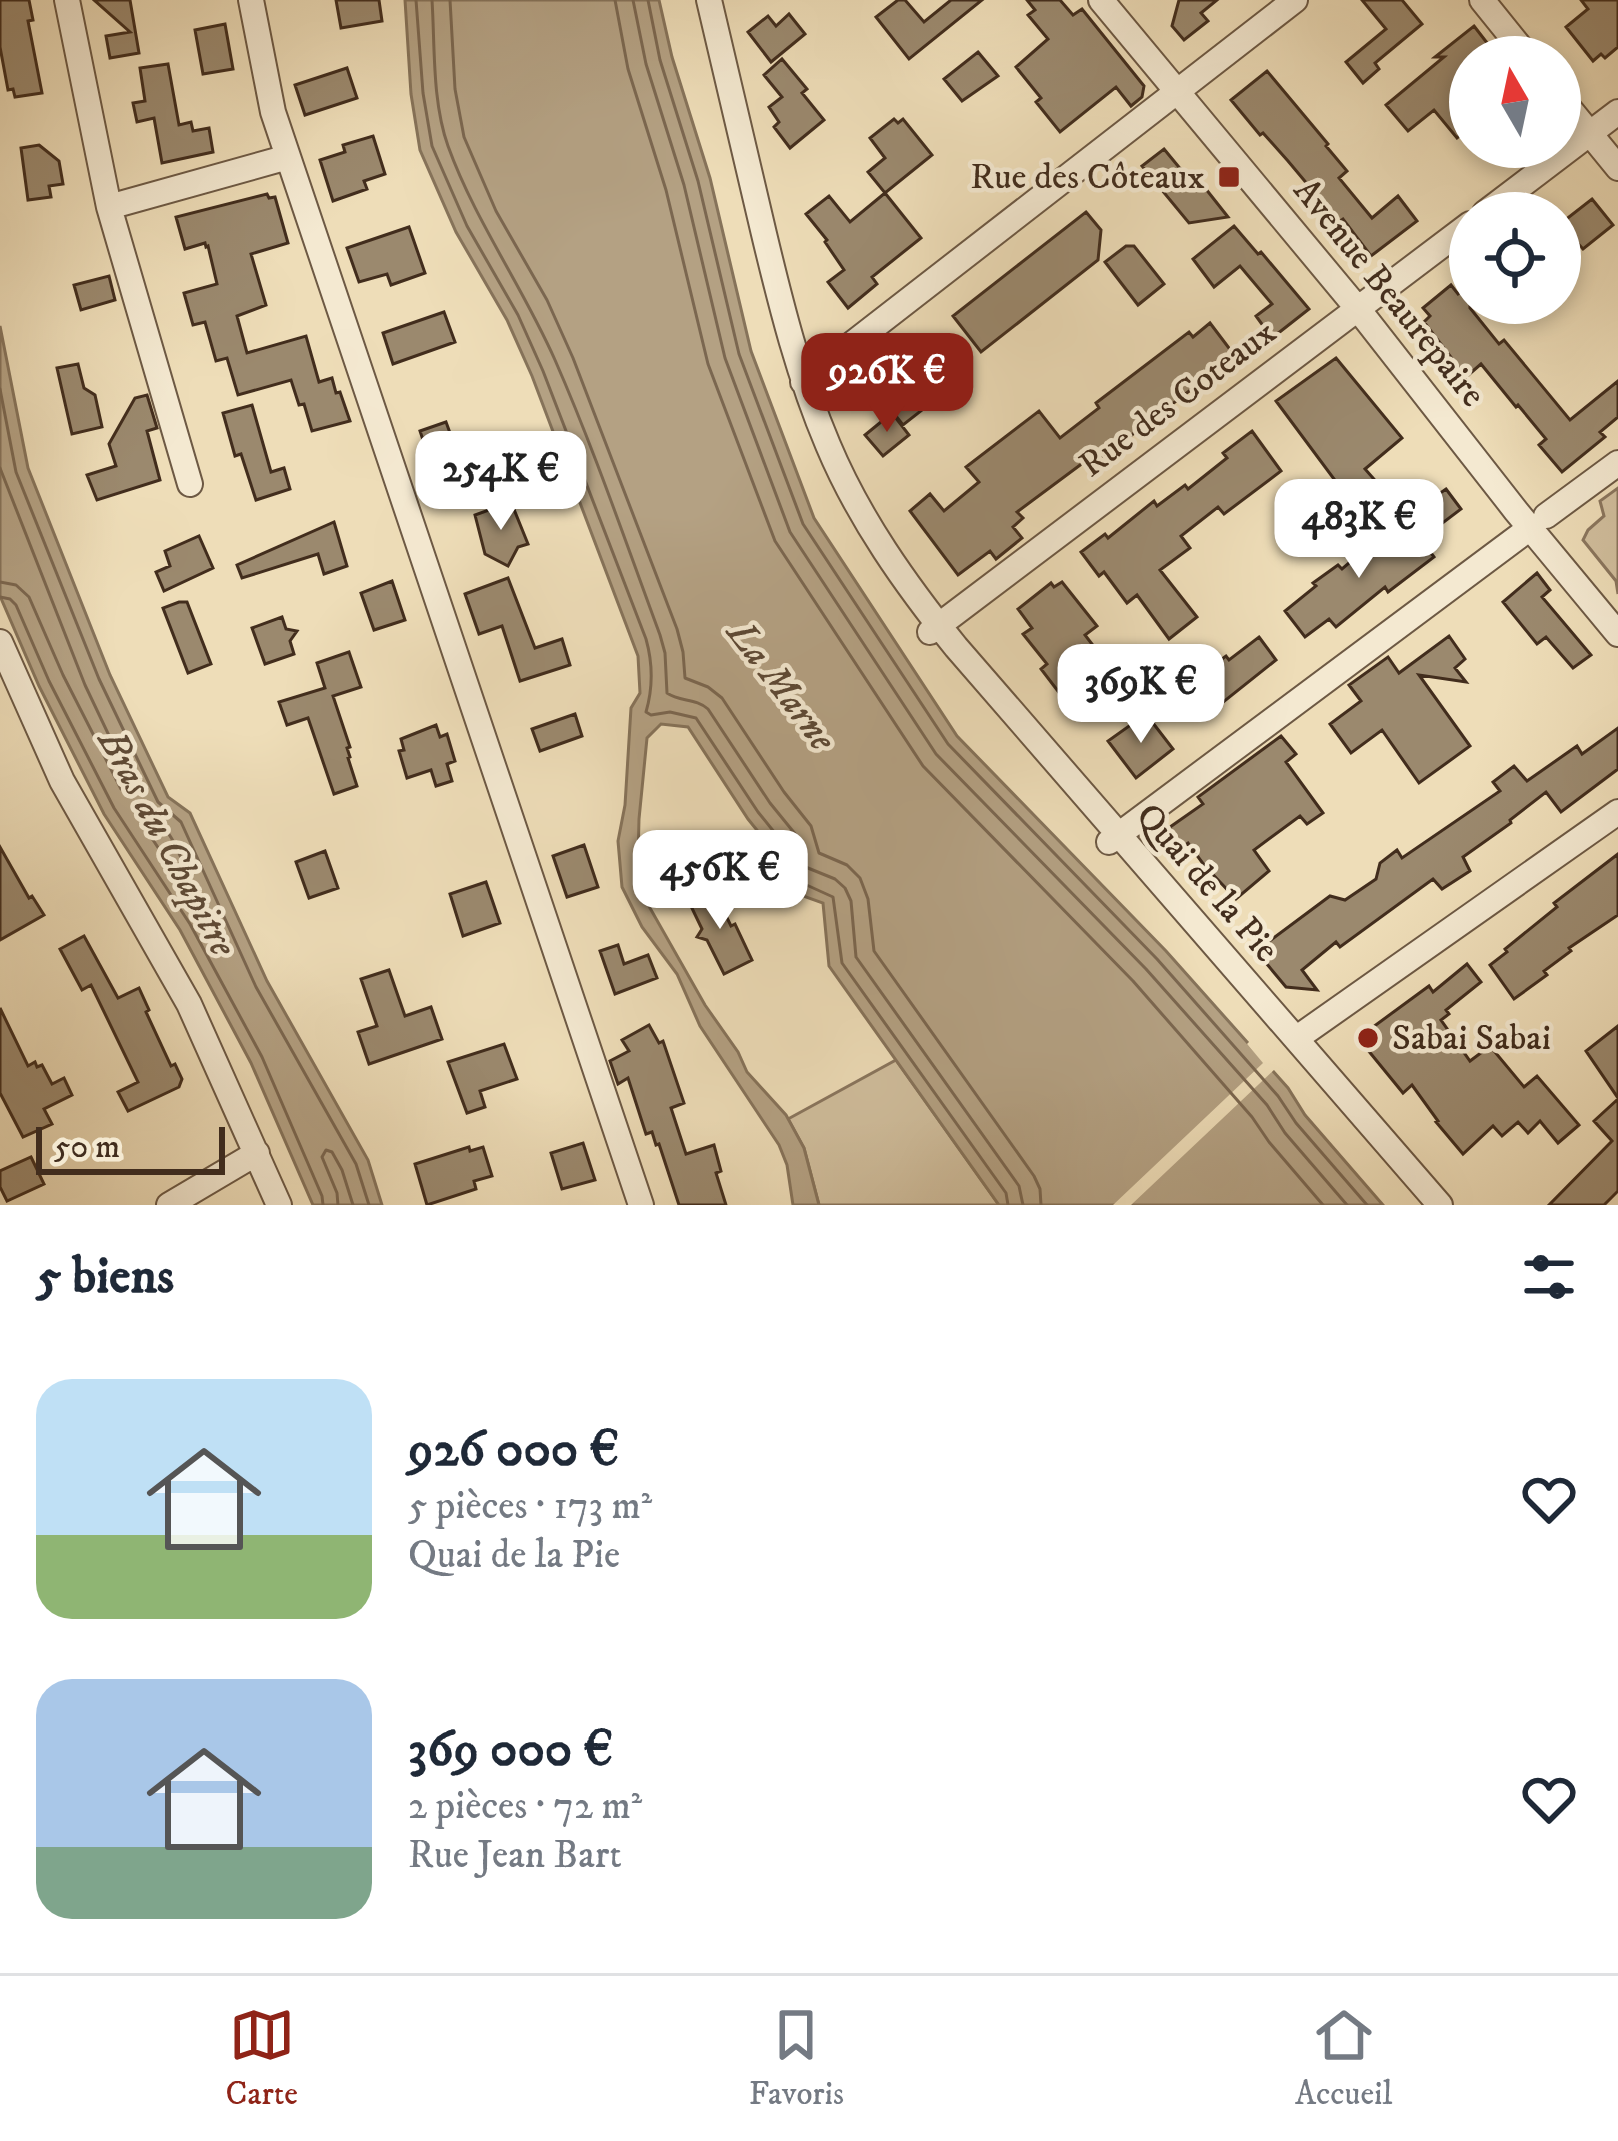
<!DOCTYPE html>
<html lang="fr">
<head>
<meta charset="utf-8">
<style>
	:root { --surface:#fff; --page:#f6f6f7; --text:#1f2937; --muted:#747a83; --line:#e0e1e3; --accent:#8f2418 }
	body { margin:0; font-family:"IM FELL DW Pica",serif; background:var(--page); color:var(--text); height:100vh; display:flex; flex-direction:column; font-size:45px; white-space:nowrap }
	* { box-sizing:border-box; margin:0 }
	p { font-size:39px; color:var(--muted) }
	.icon { flex:none; width:66px; height:66px; fill:none; stroke:currentColor; stroke-width:2; stroke-linecap:round; stroke-linejoin:round }
	.map { position:relative; height:1205px; overflow:hidden }
	.sheet { display:flex; flex-direction:column; background:var(--surface); flex:1 }
	.sheet>* { flex:none }
	.needle { width:78px; rotate:351deg }
	.controls { position:absolute; left:1449px; top:36px; display:grid; gap:24px }
	.controls a { display:grid; place-items:center; width:132px; height:132px; border-radius:50%; background:var(--surface); box-shadow:0 6px 18px #0003; font-size:60px }
	.scale { position:absolute; left:36px; bottom:30px; width:189px; box-sizing:border-box; padding-left:12px; border:6px solid #422d1d; border-top:0; font-size:33px; line-height:42px; white-space:nowrap; color:#422d1d; -webkit-text-stroke:9px #f4e9d1; paint-order:stroke }
	.price { position:absolute; translate:-50% -102px; padding:0 27px; border-radius:24px; background:#fff; color:#222; font-size:39px; line-height:78px; filter:drop-shadow(0 3px 6px #0008) }
	.price::after { content:''; position:absolute; left:50%; top:72px; width:36px; height:27px; margin-left:-18px; background:inherit; clip-path:polygon(0 0,100% 0,50% 100%) }
	.price.on { background:var(--accent); color:#fff }
	ul { padding:0; list-style:none }
	li { display:flex; align-items:center; gap:36px; height:300px; padding:0 36px }
	li span { display:grid; place-items:center; flex:none; width:336px; height:240px; border-radius:36px; color:#555 }
	li>.icon { margin-inline-start:auto }
	span .icon { width:144px; height:144px; fill:#fffc; stroke-width:1 }
	li b { font-size:51px }
	h2 { display:flex; justify-content:space-between; align-items:center; height:144px; padding:0 36px; font-size:51px }
	.menu { display:flex; justify-content:space-around; align-items:center; height:168px; border-top:3px solid var(--line); background:var(--surface); font-size:33px; color:var(--muted) }
	.menu a { display:grid; justify-items:center; gap:6px }
	.menu .on { color:var(--accent) }
	.map>svg:first-child { display:block }
	.green { fill:#d1bf9e; stroke:#8a765e; stroke-width:3 }
	.water { fill:#b4a183; stroke:#86735a; stroke-width:3 }
	.pier { fill:#eeddb8 }
	.lines { fill:none; stroke-linecap:round; stroke-linejoin:round }
	.shore { stroke:#7b6750; stroke-width:3 }
	.building { fill:#9b896e; stroke:#422d1d; stroke-width:3 }
	.minor-casing { stroke:#6d5944; stroke-width:28 }
	.minor { stroke:#f4e9d1; stroke-width:24 }
	.poi-dot { fill:#8f2418; stroke:#f4e9d1; stroke-width:4.5 }
	.labels { text-anchor:middle; dominant-baseline:central; stroke-width:9; stroke-linejoin:round; paint-order:stroke }
	.poi-label { font-size:36px; fill:#422d1d; stroke:#f4e9d1; text-anchor:end }
	.street-label { font-size:36px; fill:#422d1d; stroke:#f4e9d1 }
	.water-label { font-size:39px; font-style:italic; fill:#5e4a36; stroke:#f4e9d1 }
</style>
</head>
<body>
<div class="map">
<svg width="1618" height="1205" viewBox="0 0 1618 1205">
	<rect width="100%" height="100%" fill="#eeddb8"/>
	<filter id="stains"><feTurbulence type="fractalNoise" baseFrequency=".00167" numOctaves="4"/><feColorMatrix values="0 0 0 0 .2 0 0 0 0 .09 0 0 0 0 .02 0 0 0 .5 -.17"/></filter>
	<radialGradient id="worn" r=".72"><stop offset=".6" stop-color="#630" stop-opacity="0"/><stop offset="1" stop-color="#630" stop-opacity=".3"/></radialGradient>
	<path class="green" d="M1618,488V594L1616,581L1583,540L1588,530L1604,516L1600,501Z
		M896,1060L999,1205H819L804,1148L788,1119Z"/>
	<path class="water" d="M405,0H659L672,57L710,178L751,351L814,518L957,736L1166,951L1288,1088L1305,1115L1383,1205H999L829,966L823,903L778,887L773,850L748,819L688,727L661,724L647,738L639,819L638,860L646,901L705,1005L738,1052L747,1072L786,1115L804,1148L819,1205H793L787,1165L779,1145L700,1026L677,974L642,927L622,887L618,841L625,805L631,708L640,693L638,656L532,376L507,320L456,232L420,150L411,94Z
		M0,326L28,468L110,675L168,797L190,813L267,981L368,1160L382,1205H313L251,1063L180,930L104,814L39,686L0,596Z"/>
	<path class="pier" d="M1251,1040L1276,1068L1131,1205H1113L1263,1063L1247,1044Z"/>
	<g class="lines">
		<path class="shore" d="M416,0L423,93L432,146L467,226L518,315L543,371L646,639C653,664 653,688 646,712L651,715L670,712L696,718L758,812L783,843L789,877L833,897L842,963L1006,1193L1008,1205
			M432,0C435,47 432,101 448,146C475,221 523,287 555,360C594,449 626,543 660,635L665,653L667,693C680,702 696,698 708,709L770,803L796,835L803,866L835,879L845,888L851,901L856,957L1019,1186L1023,1205
			M450,0L455,89L464,137L496,211L547,300L573,358L677,629L683,652L685,678L708,687L722,698L784,792L811,826L819,853L847,865L860,878L868,899L874,951L1034,1176L1040,1189L1041,1205
			M615,0L628,69L666,190L708,364L775,541L923,766L1133,981L1252,1117L1269,1142L1323,1205
			M633,0L646,64L684,185L725,358L790,532L936,754L1146,969L1267,1105L1285,1133L1347,1205
			M648,0L660,60L698,181L739,354L803,524L948,744L1157,959L1278,1096L1296,1123L1367,1205
			M0,389L16,472L99,679L158,802L181,822L256,987L356,1164L369,1205
			M0,468L85,685L132,784L130,792L121,789L63,675L29,597L16,585L0,582
			M0,597L10,599L16,605L49,681L114,808L190,924L262,1057L322,1196L323,1205
			M147,819C170,825 176,847 185,867L183,874L175,873L145,828Z
			M338,1205L337,1193L322,1157L326,1150L332,1152L342,1170L353,1205"/>
	</g>
	<path class="building" d="M0,0H29L33,20L28,21L42,93L15,97L13,89L8,90L0,47Z
		M94,0H130L139,53L110,58L106,36L130,32Z
		M336,0H379L382,21L341,28Z
		M898,0H905L924,22L951,0H982L909,59L876,17Z
		M1027,0H1060L1073,15L1082,9L1144,86L1142,97L1131,106L1116,87L1060,132L1036,102L1041,98L1016,67L1048,39L1028,15L1035,10Z
		M1179,0H1217L1201,13L1208,21L1184,40L1172,26Z
		M1362,0H1402L1422,24L1375,63L1379,69L1363,83L1346,62L1386,29Z
		M1581,0H1618V47L1605,58L1601,54L1593,61L1566,27L1588,9Z
		M789,14L805,34L771,62L748,32L768,16L776,26Z
		M225,24L233,69L203,74L195,30Z
		M1474,26L1498,57H1470V80L1460,88L1470,100V128L1457,138L1434,110L1408,131L1386,105L1444,57H1435Z
		M978,52L998,76L962,101L944,79Z
		M782,59L807,89L802,93L824,120L790,148L774,127L779,122L769,107L782,97L764,75Z
		M168,64L179,125L191,122L193,131L209,128L213,152L162,163L154,118L137,122L133,103L145,101L140,68Z
		M347,68L357,98L305,115L295,85Z
		M1267,71L1328,144L1326,146L1347,171L1339,178L1372,218L1398,196L1417,221L1371,256L1343,219L1339,222L1288,161L1263,133L1260,135L1231,100Z
		M894,119L898,123L903,119L932,155L885,193L868,172L885,158L870,138Z
		M373,136L385,174L364,181L367,189L333,201L320,160L345,152L343,145Z
		M39,145L59,161L63,184L49,186L51,197L28,200L21,148Z
		M1164,149L1192,183L1198,179L1228,217L1189,223L1142,166Z
		M885,193L921,238L872,277L877,284L848,308L828,282L844,270L825,242L827,240L806,214L829,196L850,222Z
		M267,194L269,198L275,197L288,243L251,254L266,305L237,316L247,353L306,336L319,382L332,378L336,393L340,392L350,421L312,431L304,404L299,405L291,380L238,395L227,358L216,361L205,322L193,325L184,293L217,284L208,246L206,247L205,243L185,249L176,217Z
		M1592,199L1613,225L1583,249L1573,238L1560,249V224Z
		M1086,212L1101,230L1098,260L981,352L953,316Z
		M1234,226L1258,254L1261,252L1309,309L1272,338L1256,316L1272,304L1240,266L1214,287L1193,259Z
		M409,227L425,273L391,285L387,274L359,282L347,248Z
		M1126,246H1134L1164,284L1138,305L1105,262Z
		M109,276L115,300L81,310L74,285Z
		M1451,285L1458,294L1470,285V308L1499,344L1504,340L1570,420L1618,381V417L1600,432L1605,437L1562,472L1539,445L1546,439L1518,405L1516,407L1481,364L1466,377L1424,322L1430,316L1423,308Z
		M444,312L455,342L393,364L383,333Z
		M1210,323L1235,356L1103,457L1099,451L1017,512L1023,518L1013,527L1022,538L996,559L990,551L958,575L910,511L930,494L944,511L979,482L966,467L1039,411L1060,438L1099,408L1096,403L1189,332L1193,337Z
		M903,349L926,379L950,359L964,377L903,425L866,378Z
		M1336,358L1402,438L1365,469L1380,486L1357,510L1276,401Z
		M78,364L84,388L95,395L102,427L72,434L57,368Z
		M147,395L157,428L147,431L160,480L97,500L87,475L116,466L109,444L135,398Z
		M252,405L271,472L284,468L290,489L256,500L241,454L235,456L223,413Z
		M892,413L909,435L883,456L865,435Z
		M446,422L457,452L430,461L420,431Z
		M1252,431L1281,471L1224,514L1218,507L1181,536L1190,548L1160,570L1197,617L1169,639L1137,595L1127,603L1104,572L1099,576L1081,552L1105,534L1108,538L1154,501L1157,506L1185,485L1188,489L1227,458L1223,453Z
		M524,446L536,481L494,496L482,461Z
		M1446,489L1461,509L1432,531L1419,514L1432,504L1429,501Z
		M511,502L528,544L518,547L508,566L485,554L475,515Z
		M334,522L347,566L324,574L318,554L242,578L237,565Z
		M1413,528L1434,557L1388,592L1385,587L1336,627L1329,619L1305,637L1285,611L1316,586L1313,583L1338,565L1342,569L1383,534L1391,544Z
		M199,536L213,568L164,591L156,572L170,566L165,551Z
		M1537,573L1550,590L1542,597L1591,655L1573,668L1546,637L1537,644L1503,602Z
		M508,578L535,648L562,639L570,665L520,681L502,626L479,634L465,594Z
		M392,581L405,620L374,630L361,593Z
		M1062,582L1097,626L1085,635L1125,687L1089,716L1071,693L1064,699L1041,669L1047,664L1023,634L1032,628L1018,609L1051,583L1054,587Z
		M179,602H187L211,664L188,673L163,608Z
		M282,617L286,629L297,631L290,641L294,654L265,664L252,628Z
		M1449,636L1465,659L1455,668L1466,682L1419,675L1470,746L1419,783L1382,730L1351,753L1330,724L1361,701L1349,685L1388,657L1399,673Z
		M1259,637L1276,660L1212,711L1200,696L1207,690L1197,677L1226,656L1229,660Z
		M349,652L361,687L333,696L350,747L347,748L350,757L348,758L357,786L334,794L308,718L287,725L279,702L325,688L317,663Z
		M575,714L582,736L540,751L532,729Z
		M1146,714L1173,749L1136,778L1108,741Z
		M436,725L440,737L447,734L455,761L447,764L452,781L436,786L431,770L407,778L399,751L404,750L401,739Z
		M1618,728V769L1561,812L1546,792L1510,820L1511,823L1463,857L1470,871L1442,889L1433,879L1340,947L1336,942L1302,970L1317,990L1286,987L1256,951L1330,896L1345,900L1376,879L1380,863L1397,850L1402,858L1500,791L1493,782L1514,766L1527,781L1577,746L1582,754Z
		M1281,736L1296,754L1286,762L1323,813L1307,824L1300,816L1254,850L1269,871L1236,899L1204,865L1188,843L1176,851L1163,832L1203,804L1198,797Z
		M584,845L598,887L567,897L553,856Z
		M0,847L29,898L32,896L44,915L0,940Z
		M325,851L338,888L309,898L296,862Z
		M1618,854V915L1569,948L1571,951L1544,971L1547,975L1514,999L1490,965L1507,952L1505,949L1557,907L1554,903Z
		M486,882L500,923L463,936L450,894Z
		M713,889L731,926L735,924L752,960L724,974L707,940L697,937L702,929L688,900Z
		M84,936L118,998L139,988L149,1010L146,1012L171,1066L175,1064L182,1079L179,1087L128,1111L118,1092L138,1082L91,985L82,990L60,949Z
		M618,945L624,964L648,955L657,978L615,994L600,951Z
		M1467,964L1481,982L1446,1010L1449,1014L1441,1020L1470,1061L1490,1046L1524,1087L1537,1076L1579,1125L1558,1143L1540,1121L1528,1133L1518,1122L1502,1136L1493,1126L1463,1154L1436,1122L1438,1121L1412,1085L1403,1093L1358,1038L1429,986L1433,992Z
		M389,970L405,1016L431,1007L442,1039L369,1064L358,1032L377,1026L361,979Z
		M0,1008L28,1066L35,1062L37,1067L42,1065L52,1084L64,1078L72,1095L44,1109L52,1124L23,1137L0,1093Z
		M649,1025L659,1043L663,1041L684,1103L671,1108L686,1154L714,1145L721,1171L716,1173L726,1205H679L659,1144L656,1145L652,1132L646,1134L628,1078L618,1084L610,1061L629,1051L622,1040Z
		M1618,1026V1098L1586,1051Z
		M504,1044L517,1079L480,1091L485,1107L467,1113L448,1062Z
		M1618,1099V1191L1604,1205H1549L1612,1141L1594,1121Z
		M583,1143L595,1180L562,1189L551,1153Z
		M469,1147L470,1151L483,1147L492,1176L474,1181L476,1189L427,1205L415,1164Z
		M31,1157L44,1184L7,1201L0,1187V1171Z"/>
	<g class="lines">
		<g class="minor-casing">
			<path id="minor" d="M67,0L109,207L190,484
				M251,0L273,112L641,1205
				M709,0C727,78 745,156 764,234C781,305 799,377 828,445C859,519 906,585 956,647L1440,1205
				M1101,0L1358,309L1516,511L1618,634
				M1482,0L1528,57
				M1560,97L1618,168
				M109,207L288,157
				M1485,213L1618,112
				M803,382L1295,0
				M1546,516L1618,463
				M930,632L1470,224
				M0,642L62,781L189,1004L279,1205
				M1109,842L1530,528
				M1297,1038L1618,812
				M169,1205L257,1153"/>
		</g>
		<use href="#minor" class="minor"/>
	</g>
	<g class="poi-dot">
		<rect x="1217" y="165" width="24" height="24" rx="6"/>
		<circle cx="1368" cy="1038" r="12"/>
	</g>
	<g class="labels">
		<g class="poi-label">
			<text x="1205" y="177">Rue des Côteaux</text>
			<text x="1392" y="1038" text-anchor="start">Sabai Sabai</text>
		</g>
		<g class="street-label">
			<text transform="translate(1389 293) rotate(51)">Avenue Beaurepaire</text>
			<text transform="translate(1178 399) rotate(-37)">Rue des Coteaux</text>
			<text transform="translate(1207 883) rotate(49)">Quai de la Pie</text>
		</g>
		<g class="water-label">
			<text transform="translate(781 686) rotate(53)">La Marne</text>
			<text transform="translate(167 843) rotate(62)">Bras du Chapitre</text>
		</g>
	</g>
	<rect width="100%" height="100%" filter="url(#stains)"/>
	<rect width="100%" height="100%" fill="url(#worn)"/>
</svg>
<div class="controls">
<a><svg class="needle" viewBox="-14 -14 28 28"><path d="M0-13l5 13h-10z" fill="#e53935"/><path d="M0 13l5-13h-10z" fill="#747a83"/></svg></a>
<a><svg class="icon" aria-label="locate" viewBox="0 0 24 24"><circle cx="12" cy="12" r="6"/><path d="M12 2v4M12 18v4M2 12h4M18 12h4"/></svg></a>
</div>
<div class="scale">50 m</div>
<b class="price on" style="left:887px;top:435px">926K €</b>
<b class="price" style="left:501px;top:533px">254K €</b>
<b class="price" style="left:1359px;top:581px">483K €</b>
<b class="price" style="left:1141px;top:746px">369K €</b>
<b class="price" style="left:720px;top:932px">456K €</b>
</div>
<section class="sheet">
<h2>5 biens<svg class="icon" aria-label="filters" viewBox="0 0 24 24"><path d="M4 7h16M4 17h16"/><circle cx="9" cy="7" r="2"/><circle cx="15" cy="17" r="2"/></svg></h2>
<ul>
<li><span style="background:linear-gradient(#bfe0f5 65%,#8fb573 0)"><svg class="icon" aria-label="home" viewBox="0 0 24 24"><path d="M3 11l9-7 9 7M6 9v11h12V9"/></svg></span><div><b>926 000 €</b><p>5 pièces · 173 m²</p><p>Quai de la Pie</p></div><svg class="icon" aria-label="heart" viewBox="0 0 24 24"><path d="M12 20l-8-8c-3-5 5-10 8-4 3-6 11-1 8 4z"/></svg></li>
<li><span style="background:linear-gradient(#a9c7e8 70%,#7fa58c 0)"><svg class="icon" aria-label="home" viewBox="0 0 24 24"><path d="M3 11l9-7 9 7M6 9v11h12V9"/></svg></span><div><b>369 000 €</b><p>2 pièces · 72 m²</p><p>Rue Jean Bart</p></div><svg class="icon" aria-label="heart" viewBox="0 0 24 24"><path d="M12 20l-8-8c-3-5 5-10 8-4 3-6 11-1 8 4z"/></svg></li>
</ul>
</section>
<nav class="menu">
<a class="on"><svg class="icon" aria-label="map" viewBox="0 0 24 24"><path d="M3 6l6-2 6 2 6-2v14l-6 2-6-2-6 2zM9 4v14M15 6v14"/></svg>Carte</a>
<a><svg class="icon" aria-label="saved" viewBox="0 0 24 24"><path d="M7 4h10v16l-5-4-5 4z"/></svg>Favoris</a>
<a><svg class="icon" aria-label="home" viewBox="0 0 24 24"><path d="M3 11l9-7 9 7M6 9v11h12V9"/></svg>Accueil</a>
</nav>
</body>
</html>
